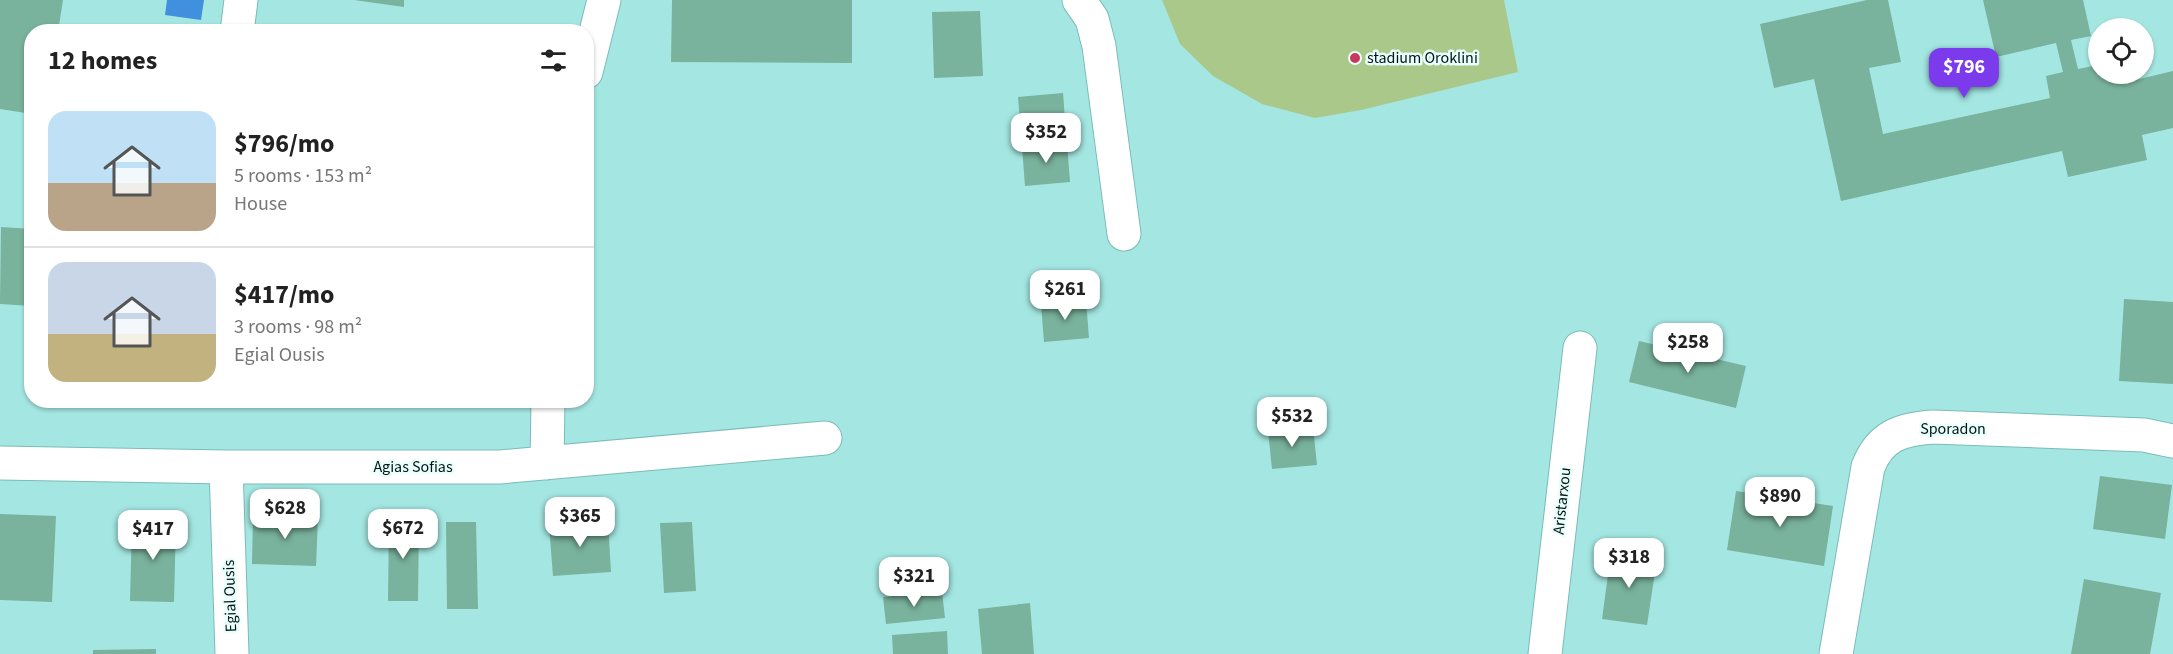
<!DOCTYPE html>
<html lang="en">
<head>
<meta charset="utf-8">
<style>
	:root { --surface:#fff; --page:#f6f6f6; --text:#222; --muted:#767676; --line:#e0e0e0; --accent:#7c3aed }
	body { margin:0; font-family:"Source Sans 3",sans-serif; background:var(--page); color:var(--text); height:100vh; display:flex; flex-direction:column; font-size:22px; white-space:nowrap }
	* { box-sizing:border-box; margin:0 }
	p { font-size:20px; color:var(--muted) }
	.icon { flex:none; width:33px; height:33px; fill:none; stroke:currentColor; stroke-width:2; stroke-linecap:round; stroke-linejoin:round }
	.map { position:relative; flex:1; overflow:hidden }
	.panel { position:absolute; left:24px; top:24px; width:570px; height:384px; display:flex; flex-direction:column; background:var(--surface); border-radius:24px; box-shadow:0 2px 4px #0004 }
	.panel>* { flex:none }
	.controls { position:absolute; left:2088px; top:18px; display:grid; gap:12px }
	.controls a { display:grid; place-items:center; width:66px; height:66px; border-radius:50%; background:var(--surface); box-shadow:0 2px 4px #0004; font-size:30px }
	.price { position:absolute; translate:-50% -51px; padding:0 14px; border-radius:12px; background:#fff; color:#222; font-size:20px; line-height:39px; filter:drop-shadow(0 2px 3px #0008) }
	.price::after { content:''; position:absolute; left:50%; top:36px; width:18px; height:14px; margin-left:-9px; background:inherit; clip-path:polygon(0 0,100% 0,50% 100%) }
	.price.selected { background:var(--accent); color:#fff }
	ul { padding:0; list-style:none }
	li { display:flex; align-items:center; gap:18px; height:150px; padding:0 24px }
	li+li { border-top:2px solid var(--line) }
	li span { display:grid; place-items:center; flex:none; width:168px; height:120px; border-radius:18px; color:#555 }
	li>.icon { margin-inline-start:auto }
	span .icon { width:72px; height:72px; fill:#fffc; stroke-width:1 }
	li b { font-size:26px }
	h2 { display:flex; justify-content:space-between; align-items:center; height:72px; padding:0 24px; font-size:26px }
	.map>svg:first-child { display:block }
	.green { fill:#a9c88a }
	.water { fill:#4090dd }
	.building { fill:#79b29d }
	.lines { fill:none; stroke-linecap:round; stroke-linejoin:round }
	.minor-casing { stroke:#7abcb7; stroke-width:35 }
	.minor { stroke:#fff; stroke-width:33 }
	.poi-dot { fill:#c8385e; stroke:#eafefc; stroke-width:2 }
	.labels { text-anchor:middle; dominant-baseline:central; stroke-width:5; stroke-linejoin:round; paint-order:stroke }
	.poi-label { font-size:16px; fill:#001817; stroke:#eafefc; text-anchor:start }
	.street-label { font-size:16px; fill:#001817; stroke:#eafefc }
</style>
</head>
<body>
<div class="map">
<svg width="2173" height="654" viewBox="0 0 2173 654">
	<rect width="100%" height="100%" fill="#a4e7e2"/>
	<path class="green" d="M1162,0H1504L1518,72L1361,110L1315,118L1262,104L1213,76L1180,44Z"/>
	<path class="water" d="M167,0H204L201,20L165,15Z"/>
	<path class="building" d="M0,0H63L58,32H32V114L0,109Z
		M354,0H404V7Z
		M672,0H852V63L671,62Z
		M1867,0H1888L1901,62L1869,68L1883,134L2050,98L2046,76L2063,72L2056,43L1996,57L1983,0H2083L2091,36L2071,40L2078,69L2098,65V74H2129L2131,81L2173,71V128L2142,135L2147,160L2068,177L2062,151L1841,201L1814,79L1774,88L1760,24Z
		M980,11L983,76L934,78L932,12Z
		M1063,93L1066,132L1021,135L1018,97Z
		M1067,143L1070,182L1025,186L1022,147Z
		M1,227L32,229V306L0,304Z
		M2124,299L2173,302V384L2119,381Z
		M1086,300L1089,338L1044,342L1041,304Z
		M1639,341L1746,366L1736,408L1629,382Z
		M1313,427L1317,465L1272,469L1268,431Z
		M2100,476L2172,485L2165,539L2093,529Z
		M1736,491L1833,506L1824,566L1727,550Z
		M0,514L56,516L52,602L0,600Z
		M253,515L318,517L316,566L252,564Z
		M389,519L419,520L418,601H388Z
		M608,520L611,572L553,576L549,525Z
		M132,521L176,522L174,602L130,601Z
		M446,522H476L478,609H447Z
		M692,522L696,591L664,593L660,523Z
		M1611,553L1657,559L1647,625L1602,619Z
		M2084,579L2161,593L2150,654H2071Z
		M942,591L945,618L886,624L883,597Z
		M1030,603L1034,654H982L978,609Z
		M947,631L948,654H893L892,635Z
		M156,649V654H93V650Z"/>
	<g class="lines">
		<g class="minor-casing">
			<path id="minor" d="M1079,0L1092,19L1099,46L1124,234
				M237,32L241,0
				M586,72L604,0
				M0,463L226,467H500L825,438
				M547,463L548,400
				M226,467L232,654
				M1545,654L1580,348
				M1836,654L1868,467C1880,436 1901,429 1933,427L2144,435L2173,441"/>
		</g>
		<use href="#minor" class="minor"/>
	</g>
	<circle class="poi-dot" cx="1355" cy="58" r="6"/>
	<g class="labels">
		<g class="poi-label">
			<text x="1367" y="58">stadium Oroklini</text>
		</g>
		<g class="street-label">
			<text x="1953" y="429">Sporadon</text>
			<text x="413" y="467">Agias Sofias</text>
			<text transform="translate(1562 501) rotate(-84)">Aristarxou</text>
			<text transform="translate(230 596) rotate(-92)">Egial Ousis</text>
		</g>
	</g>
</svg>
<div class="controls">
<a><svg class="icon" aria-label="locate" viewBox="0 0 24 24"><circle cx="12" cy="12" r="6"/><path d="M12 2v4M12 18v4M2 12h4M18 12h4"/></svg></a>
</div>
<b class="price selected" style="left:1964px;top:99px">$796</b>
<b class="price" style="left:1046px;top:164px">$352</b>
<b class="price" style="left:1065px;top:321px">$261</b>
<b class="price" style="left:1688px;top:374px">$258</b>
<b class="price" style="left:1292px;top:448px">$532</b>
<b class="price" style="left:1780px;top:528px">$890</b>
<b class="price" style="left:285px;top:540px">$628</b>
<b class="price" style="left:580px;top:548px">$365</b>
<b class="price" style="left:403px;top:560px">$672</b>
<b class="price" style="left:153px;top:561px">$417</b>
<b class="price" style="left:1629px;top:589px">$318</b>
<b class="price" style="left:914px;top:608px">$321</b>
<section class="panel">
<h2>12 homes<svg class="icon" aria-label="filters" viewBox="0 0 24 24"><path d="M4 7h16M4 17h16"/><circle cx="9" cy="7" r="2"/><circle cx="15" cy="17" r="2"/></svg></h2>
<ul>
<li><span style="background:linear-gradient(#bfe0f5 60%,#b9a48a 0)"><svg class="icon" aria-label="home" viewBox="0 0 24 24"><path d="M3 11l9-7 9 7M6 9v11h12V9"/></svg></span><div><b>$796/mo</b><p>5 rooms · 153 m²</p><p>House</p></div></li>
<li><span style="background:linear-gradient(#c9d6e8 60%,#c2b280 0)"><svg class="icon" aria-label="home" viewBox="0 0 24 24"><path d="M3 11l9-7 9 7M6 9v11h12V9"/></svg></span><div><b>$417/mo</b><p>3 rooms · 98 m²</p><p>Egial Ousis</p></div></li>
</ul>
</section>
</div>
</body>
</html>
